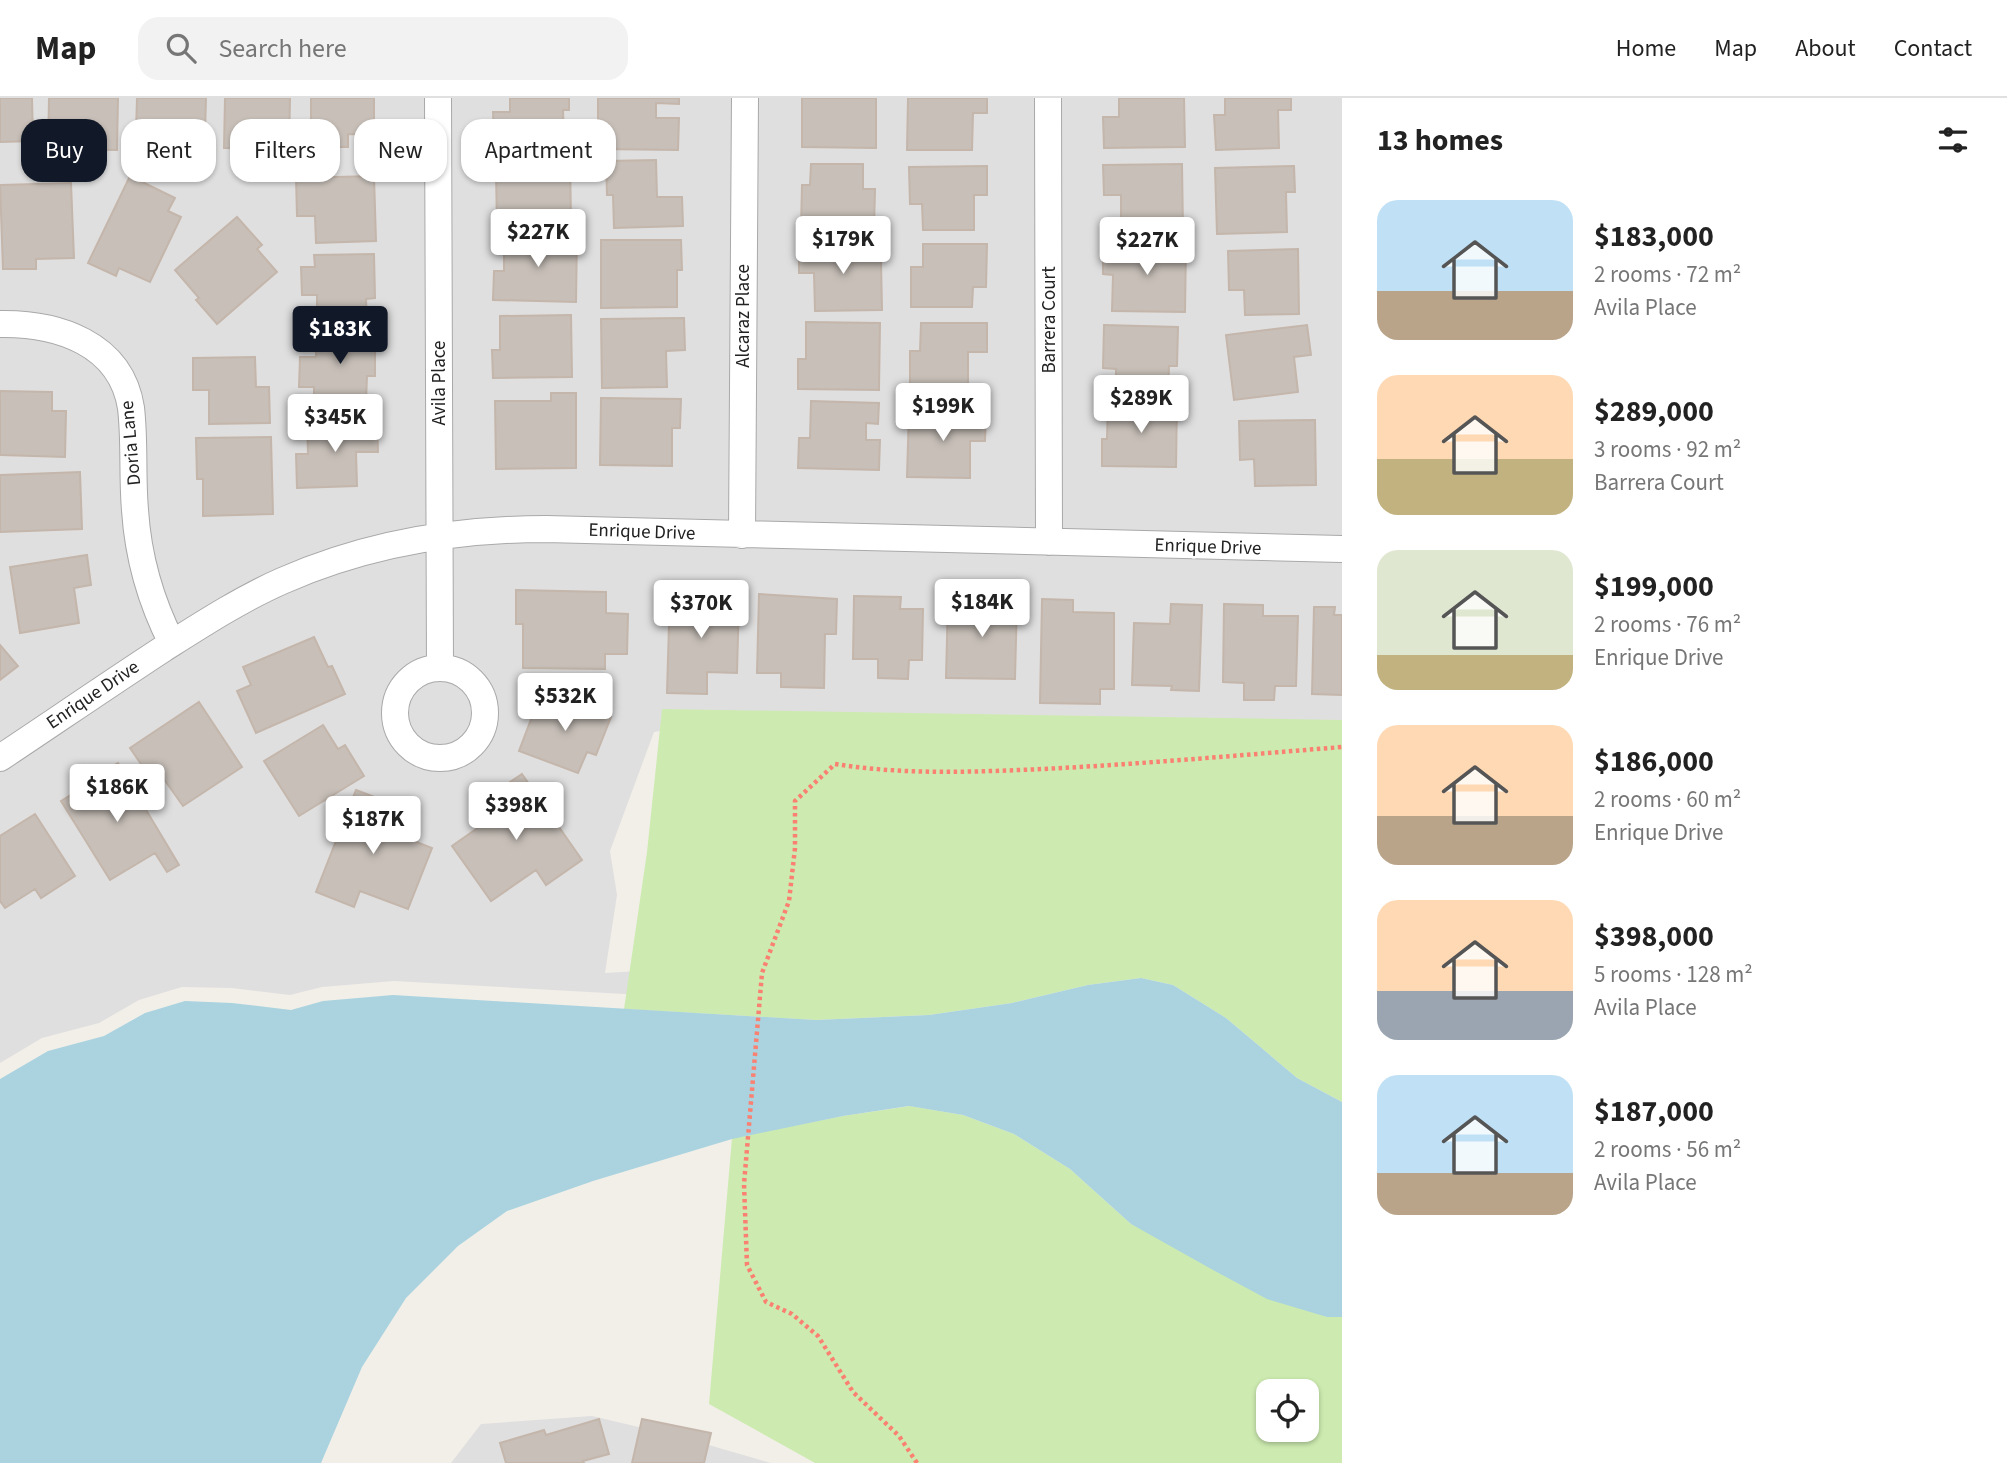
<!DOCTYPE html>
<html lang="en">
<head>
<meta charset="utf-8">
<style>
	:root { --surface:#fff; --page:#f2f2f2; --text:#222; --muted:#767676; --line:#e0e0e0; --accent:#111827 }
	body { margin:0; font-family:"Source Sans 3",sans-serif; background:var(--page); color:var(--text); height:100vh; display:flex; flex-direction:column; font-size:26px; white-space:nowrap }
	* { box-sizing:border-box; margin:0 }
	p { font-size:23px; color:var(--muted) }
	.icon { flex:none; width:38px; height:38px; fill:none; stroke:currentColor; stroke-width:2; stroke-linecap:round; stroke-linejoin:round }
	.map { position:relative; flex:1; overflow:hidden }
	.details { display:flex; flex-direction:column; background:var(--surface); width:665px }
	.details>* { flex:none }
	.guide { position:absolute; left:21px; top:21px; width:665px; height:63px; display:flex; gap:14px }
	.buttons { position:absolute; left:1256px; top:1281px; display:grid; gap:14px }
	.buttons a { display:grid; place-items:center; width:63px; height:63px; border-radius:14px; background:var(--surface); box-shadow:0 2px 5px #0004; font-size:35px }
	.price { position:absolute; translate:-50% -60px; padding:0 16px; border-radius:7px; background:#fff; color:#222; font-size:23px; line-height:46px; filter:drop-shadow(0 2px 4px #0008) }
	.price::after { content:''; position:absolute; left:50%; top:42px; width:21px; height:16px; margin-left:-10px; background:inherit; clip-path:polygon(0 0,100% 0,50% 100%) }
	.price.active { background:var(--accent); color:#fff }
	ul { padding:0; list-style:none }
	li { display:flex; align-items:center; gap:21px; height:175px; padding:0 35px }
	li span { display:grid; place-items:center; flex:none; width:196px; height:140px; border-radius:21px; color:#555 }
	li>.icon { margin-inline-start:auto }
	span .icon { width:84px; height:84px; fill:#fffc; stroke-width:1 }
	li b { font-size:30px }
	h2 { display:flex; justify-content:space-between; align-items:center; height:84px; padding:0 35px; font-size:30px }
	.tag { padding:0 24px; border-radius:21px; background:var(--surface); box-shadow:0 2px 5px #0004; font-size:24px; line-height:63px }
	.tag.active { background:var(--accent); color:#fff }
	header { display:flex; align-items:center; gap:42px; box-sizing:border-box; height:98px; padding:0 35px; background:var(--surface); border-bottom:2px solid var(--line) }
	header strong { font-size:33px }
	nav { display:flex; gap:38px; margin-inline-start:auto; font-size:24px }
	.search { width:490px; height:63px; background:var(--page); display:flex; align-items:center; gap:18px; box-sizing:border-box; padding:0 24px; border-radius:21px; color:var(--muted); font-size:26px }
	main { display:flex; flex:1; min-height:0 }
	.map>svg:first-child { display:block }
	.residential { fill:#e0dfdf }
	.grass { fill:#cdebb0; fill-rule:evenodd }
	.water { fill:#aad3df }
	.building { fill:#c7bfb8; stroke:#c4b6ab; stroke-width:2 }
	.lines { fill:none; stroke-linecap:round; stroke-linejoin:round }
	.street-casing { stroke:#a9a9a9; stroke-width:28 }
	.path { stroke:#fa8072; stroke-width:4.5; stroke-dasharray:3.5 3.5; stroke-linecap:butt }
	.street { stroke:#fff; stroke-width:26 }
	.labels { text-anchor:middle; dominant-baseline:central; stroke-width:5; stroke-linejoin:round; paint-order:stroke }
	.street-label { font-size:19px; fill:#222; stroke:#fff }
</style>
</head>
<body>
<header>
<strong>Map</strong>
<div class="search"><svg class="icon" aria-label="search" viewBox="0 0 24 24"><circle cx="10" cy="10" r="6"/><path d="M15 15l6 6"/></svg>Search here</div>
<nav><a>Home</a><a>Map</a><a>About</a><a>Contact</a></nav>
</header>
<main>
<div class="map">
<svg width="1342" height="1365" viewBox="0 0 1342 1365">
	<rect width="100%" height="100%" fill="#f2efe9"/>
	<path class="residential" d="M0,0H1342V649L742,619L654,634L610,753L617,797L605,875L656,872L750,903L394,883L322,889L290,897L232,890L182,889L139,902L99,925L42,940L0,965Z
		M592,1318L681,1339L771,1365H451L481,1326Z"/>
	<path class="grass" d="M662,611L1342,622V1004L1297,980L1226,920L1173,887L1141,880L1088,887L1012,905L929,917L816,922L624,911L647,754Z
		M910,1008L963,1017L1014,1036L1070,1071L1131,1126L1327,1219H1342V1365H815L709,1306L732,1040L843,1018ZM1269,1293H1307V1332H1269Z"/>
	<path class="water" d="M1141,880L1173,887L1226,920L1297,980L1342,1004V1219H1327L1267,1201L1213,1172L1131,1126L1070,1071L1014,1036L963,1017L909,1008L843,1018L732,1041L593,1083L507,1113L458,1148L406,1200L362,1269L321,1365H0V981L48,953L104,938L145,915L185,903L232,905L291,912L323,903L393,897L816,922L929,917L1012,905L1088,887Z"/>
	<path class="building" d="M0,0H32L33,43L0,44Z
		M49,0H118L117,52L48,51Z
		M137,0H206L205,35H182V52L150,51L151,33H136Z
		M225,0H290L289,51L224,50Z
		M311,0H374V37L348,36V49H311Z
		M510,0H569V12H563L564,43L494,45L493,14H510Z
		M598,0H679V6L656,5V20H679L678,52L598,51Z
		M802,0H876V50L802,49Z
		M908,0H987V15H973L972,52H907Z
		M1119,0H1184L1185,49L1104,50L1103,19H1119Z
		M1225,0H1291V12H1278L1279,50L1216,52L1214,17H1225Z
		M570,57L571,124L497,125L496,76L520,75V58Z
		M656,62L657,99H682L683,128L614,130L613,97H607L606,63Z
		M811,66H863V91H875L874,131L801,130L802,87H810Z
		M1182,66L1183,133L1121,134V97H1104L1103,67Z
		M987,68V97H974V132H923L922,106H910L909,69Z
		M1294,68L1295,94H1286L1287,134L1217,136L1215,70Z
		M130,78L175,100L168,113L181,119L150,184L119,170L116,178L88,165Z
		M374,78L376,143L316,145L315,118H297L296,80Z
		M71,85L74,160L36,161V171H3L0,87Z
		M237,119L262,147L257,151L277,174L217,226L196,202L199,200L175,172Z
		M504,136L577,137L576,204L493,202L494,173H504Z
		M601,142H681L682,172H677V209L601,210Z
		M799,145H871V163H881L882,212L815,213L814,175H799Z
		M1103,145L1186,147L1185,214L1112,213L1113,177L1103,176Z
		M923,146H987L986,189H973L972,209H911V169H923Z
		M1298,151L1299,216L1245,217L1244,192H1229L1228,153Z
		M374,156L375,200L366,201L367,222L317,223V197H302L301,169H315L314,157Z
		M571,217L572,279L493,280L492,252H500V218Z
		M684,220L685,252L666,253L667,289L602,290L601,221Z
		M806,224L880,225L879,292L798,291V261H806Z
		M921,225H987V254H968V292H910V253H920Z
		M1104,227L1178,229L1177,268H1169L1168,293L1116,292V271L1103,270Z
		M1307,227L1311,257L1294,259L1298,294L1234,302L1226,237Z
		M316,235H375V278H367L366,303L314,302V289H299L300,259H316Z
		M255,259L256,289H269L270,325L209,326V292H193V260Z
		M0,293L52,294V313H66L65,359L0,357Z
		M551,295H576V370L496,371L495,303H551Z
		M601,300L681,301L680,330H672V368L600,367Z
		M811,303L879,305L878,326L866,325V342H880L879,372L798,370L799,340H810Z
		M1108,304L1177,305L1176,369L1102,368V341H1107Z
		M909,312L986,314L985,343H970V380L907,379Z
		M1315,322L1316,387L1255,388L1254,361L1240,362L1239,323Z
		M377,324L378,354H356L357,388L297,390L296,356H308L307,325Z
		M271,339L273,416L203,418V381H197L196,340Z
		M80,374L82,431L0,434V377Z
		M87,457L91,487L74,490L79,525L20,535L10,469Z
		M516,492L606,494V515L628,516L627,556H605V571L523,570V526H516Z
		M670,492L700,493V499L739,500L737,575L707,574V596L667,595Z
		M759,496L837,501L836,536H825L824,590L781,589V575H757Z
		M854,498L901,499L900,511H923L922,562H909L908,581L878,580V561H853Z
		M948,501L1017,502L1015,581L946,580Z
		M1042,501L1073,502V514L1114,515V591H1100V606L1040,605Z
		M1171,506L1202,507L1199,593L1171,592L1172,588L1132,587L1134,525L1170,526Z
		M1224,506L1263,507V518H1298L1296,588H1275L1274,602H1244V585L1223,584Z
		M1314,509H1335L1334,517H1342V597L1312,596Z
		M314,539L328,569L332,568L345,596L256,635L237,593L251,587L243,569Z
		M0,547L18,568L0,582Z
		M551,596L611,619L596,657L587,654L578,675L519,653L535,611L543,615Z
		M199,604L242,669L183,708L161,677L152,682L130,650Z
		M323,627L338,651L345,647L364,678L299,718L264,663Z
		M118,665L179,767L167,774L155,755L110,782L61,703L90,685L88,682Z
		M522,676L582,762L546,787L536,772L491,803L452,748L496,717L485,701Z
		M356,692L401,709L391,734L432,750L408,811L360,793L354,809L316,794Z
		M35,716L75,778L41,800L35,791L5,810L0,803V738Z
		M599,1321L609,1356L583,1363L584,1365H506L500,1345L544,1332L546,1337Z
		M642,1321L711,1335L704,1365H632Z"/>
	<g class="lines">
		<g class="street-casing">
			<path id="street" d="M438,0L440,570
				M1048,0L1049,444
				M0,226C57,225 121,245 131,310C135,344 132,378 135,412C138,458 151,504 172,545
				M742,437L745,0
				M395 615a45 45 0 1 1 90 0a45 45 0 1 1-90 0Z
				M0,660C54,624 108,587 163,551C201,527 241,501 282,483C366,446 455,431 546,431L1342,451"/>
		</g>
		<path class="path" d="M917,1365L899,1338L853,1294L818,1238L792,1216L766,1204L747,1167L744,1086L762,875L789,803L795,750V703L835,666C903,677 974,674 1043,671C1143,666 1242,657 1342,649"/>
		<use href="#street" class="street"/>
	</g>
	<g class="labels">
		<g class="street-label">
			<text transform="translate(743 218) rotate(-90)">Alcaraz Place</text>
			<text transform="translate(1049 222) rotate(-90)">Barrera Court</text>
			<text transform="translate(439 285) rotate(-90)">Avila Place</text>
			<text transform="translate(131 345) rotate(-95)">Doria Lane</text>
			<text transform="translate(642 434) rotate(2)">Enrique Drive</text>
			<text transform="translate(1208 449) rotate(2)">Enrique Drive</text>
			<text transform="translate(93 597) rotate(-34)">Enrique Drive</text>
		</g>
	</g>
</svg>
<div class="buttons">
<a><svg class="icon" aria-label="locate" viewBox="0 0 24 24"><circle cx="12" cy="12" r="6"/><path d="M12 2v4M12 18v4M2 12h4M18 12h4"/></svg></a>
</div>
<b class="price" style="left:538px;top:171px">$227K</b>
<b class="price" style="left:843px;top:178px">$179K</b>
<b class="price" style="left:1147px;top:179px">$227K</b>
<b class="price active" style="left:340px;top:268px">$183K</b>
<b class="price" style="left:1141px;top:337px">$289K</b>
<b class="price" style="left:943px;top:345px">$199K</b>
<b class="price" style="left:335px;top:356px">$345K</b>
<b class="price" style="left:982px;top:541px">$184K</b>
<b class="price" style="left:701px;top:542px">$370K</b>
<b class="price" style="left:565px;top:635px">$532K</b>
<b class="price" style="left:117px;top:726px">$186K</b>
<b class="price" style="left:516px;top:744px">$398K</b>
<b class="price" style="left:373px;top:758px">$187K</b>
<div class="guide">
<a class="tag active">Buy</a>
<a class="tag">Rent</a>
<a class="tag">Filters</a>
<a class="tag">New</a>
<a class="tag">Apartment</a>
</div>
</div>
<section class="details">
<h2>13 homes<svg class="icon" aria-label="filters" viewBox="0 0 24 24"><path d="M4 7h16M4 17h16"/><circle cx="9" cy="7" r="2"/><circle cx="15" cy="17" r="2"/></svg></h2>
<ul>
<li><span style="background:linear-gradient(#bfe0f5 65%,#b9a48a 0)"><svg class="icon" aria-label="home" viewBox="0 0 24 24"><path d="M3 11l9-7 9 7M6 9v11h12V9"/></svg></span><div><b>$183,000</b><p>2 rooms · 72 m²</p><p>Avila Place</p></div></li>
<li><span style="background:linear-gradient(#ffd9b3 60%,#c2b280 0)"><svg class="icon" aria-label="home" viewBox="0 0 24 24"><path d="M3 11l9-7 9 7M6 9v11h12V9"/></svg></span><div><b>$289,000</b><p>3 rooms · 92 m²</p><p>Barrera Court</p></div></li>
<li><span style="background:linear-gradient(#dfe7d0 75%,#c2b280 0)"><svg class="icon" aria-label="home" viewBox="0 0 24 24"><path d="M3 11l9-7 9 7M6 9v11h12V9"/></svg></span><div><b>$199,000</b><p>2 rooms · 76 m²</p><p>Enrique Drive</p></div></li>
<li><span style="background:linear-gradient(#ffd9b3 65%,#b9a48a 0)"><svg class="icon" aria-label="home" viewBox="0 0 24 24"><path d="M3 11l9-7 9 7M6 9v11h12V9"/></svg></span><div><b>$186,000</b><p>2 rooms · 60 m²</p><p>Enrique Drive</p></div></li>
<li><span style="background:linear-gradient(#ffd9b3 65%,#9aa5b1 0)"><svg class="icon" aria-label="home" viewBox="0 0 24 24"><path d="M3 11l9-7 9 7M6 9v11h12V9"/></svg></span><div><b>$398,000</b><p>5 rooms · 128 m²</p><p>Avila Place</p></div></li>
<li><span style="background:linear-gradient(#bfe0f5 70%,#b9a48a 0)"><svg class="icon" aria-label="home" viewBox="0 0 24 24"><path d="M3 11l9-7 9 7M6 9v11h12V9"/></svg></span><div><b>$187,000</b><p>2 rooms · 56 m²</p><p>Avila Place</p></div></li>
</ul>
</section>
</main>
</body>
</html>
